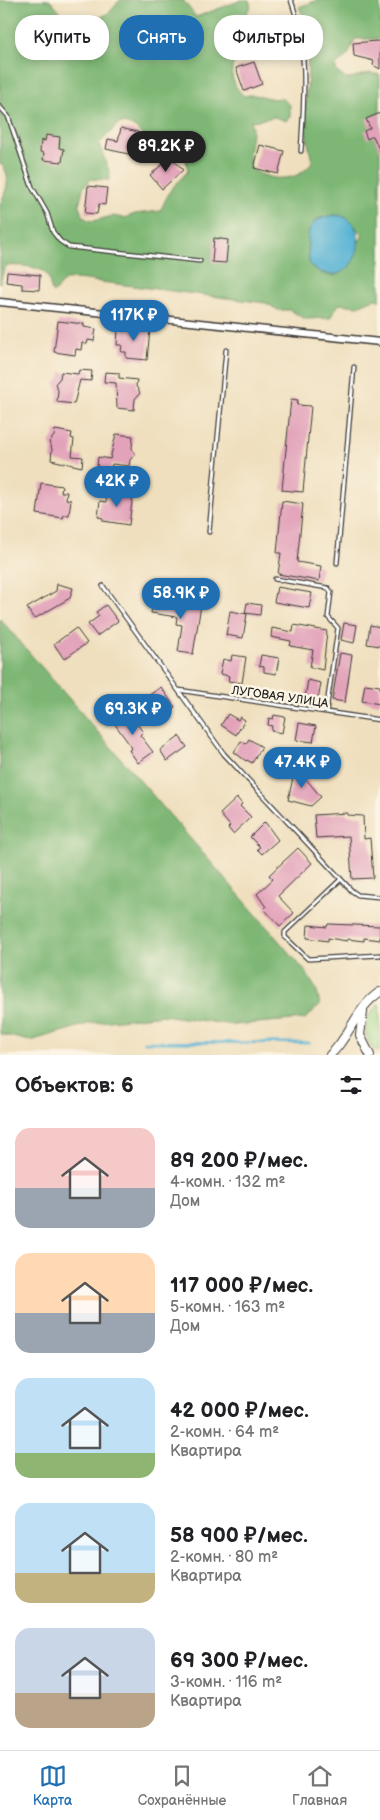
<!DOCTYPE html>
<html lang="ru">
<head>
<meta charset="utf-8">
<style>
	:root { --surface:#fff; --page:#f2f2f2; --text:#202124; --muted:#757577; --line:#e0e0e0; --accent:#1f6fb2 }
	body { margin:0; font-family:"Balsamiq Sans",sans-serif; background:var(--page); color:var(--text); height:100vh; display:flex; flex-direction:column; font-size:19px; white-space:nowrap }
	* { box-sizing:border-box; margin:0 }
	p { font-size:16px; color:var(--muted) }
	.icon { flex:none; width:28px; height:28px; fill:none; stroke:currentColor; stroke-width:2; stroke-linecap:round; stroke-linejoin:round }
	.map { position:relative; height:1055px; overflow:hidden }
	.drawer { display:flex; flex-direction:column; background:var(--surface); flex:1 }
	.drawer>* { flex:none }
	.hud { position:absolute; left:15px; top:15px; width:350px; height:45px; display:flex; gap:10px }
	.price { position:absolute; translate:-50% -42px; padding:0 11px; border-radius:18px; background:var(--accent); color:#fff; font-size:16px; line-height:32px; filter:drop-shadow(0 1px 2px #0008) }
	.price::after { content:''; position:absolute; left:50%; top:30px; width:15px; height:11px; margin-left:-8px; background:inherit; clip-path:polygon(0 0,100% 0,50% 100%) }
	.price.selected { background:#222; color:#fff }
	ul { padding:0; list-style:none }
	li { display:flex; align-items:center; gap:15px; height:125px; padding:0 15px }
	li span { display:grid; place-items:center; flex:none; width:140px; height:100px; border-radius:15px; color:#555 }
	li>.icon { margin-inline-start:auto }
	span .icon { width:60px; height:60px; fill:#fffc; stroke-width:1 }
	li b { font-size:21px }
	h2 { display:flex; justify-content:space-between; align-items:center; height:60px; padding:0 15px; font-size:21px }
	.tag { padding:0 18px; border-radius:20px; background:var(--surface); box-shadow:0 2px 8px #0003; font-size:18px; line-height:45px }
	.tag.selected { background:var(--accent); color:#fff }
	.menu { display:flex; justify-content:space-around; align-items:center; height:70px; border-top:1px solid var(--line); background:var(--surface); font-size:14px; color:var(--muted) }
	.menu a { display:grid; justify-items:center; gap:2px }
	.menu .selected { color:var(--accent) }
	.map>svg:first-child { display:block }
	.green { fill:#9dd688; stroke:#5c7952 }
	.forest { fill:#7eb774; stroke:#4d6a48; fill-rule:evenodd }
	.water { fill:#56b3d4; stroke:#396878 }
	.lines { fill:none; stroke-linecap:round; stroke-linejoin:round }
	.stream { stroke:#56b3d4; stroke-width:2.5 }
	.building { fill:#e2a2ba }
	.service-casing { stroke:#3c3934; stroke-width:5.5 }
	.minor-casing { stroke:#3c3934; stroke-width:9 }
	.tertiary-casing { stroke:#3c3934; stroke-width:10 }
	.service { stroke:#fff; stroke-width:3 }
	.minor { stroke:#fff; stroke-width:6 }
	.tertiary { stroke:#fff; stroke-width:8 }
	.labels { text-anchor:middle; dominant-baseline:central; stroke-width:5; stroke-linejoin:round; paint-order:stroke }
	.street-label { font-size:12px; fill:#1c1c1c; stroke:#fcf5e5 }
</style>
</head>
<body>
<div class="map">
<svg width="380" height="1055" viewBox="0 0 380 1055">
	<rect width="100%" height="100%" fill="#fcf5e5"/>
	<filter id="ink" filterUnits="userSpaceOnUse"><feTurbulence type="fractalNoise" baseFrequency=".02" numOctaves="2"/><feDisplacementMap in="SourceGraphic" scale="10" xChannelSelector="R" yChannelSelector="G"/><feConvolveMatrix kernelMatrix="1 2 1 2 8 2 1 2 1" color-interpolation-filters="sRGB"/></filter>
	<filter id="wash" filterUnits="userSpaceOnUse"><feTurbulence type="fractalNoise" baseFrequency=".0096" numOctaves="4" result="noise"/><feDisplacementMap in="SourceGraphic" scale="20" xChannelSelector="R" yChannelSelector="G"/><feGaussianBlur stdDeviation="1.12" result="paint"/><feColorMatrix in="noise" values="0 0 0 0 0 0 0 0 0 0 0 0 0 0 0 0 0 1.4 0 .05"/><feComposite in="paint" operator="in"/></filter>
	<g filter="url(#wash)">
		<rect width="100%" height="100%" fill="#efdfbe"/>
		<path class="green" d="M380,1004V1051L373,1049C362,1032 363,1017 380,1004Z"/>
		<path class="forest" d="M0,0H50L68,22L82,28L110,12L120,0H183L196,17L242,0H249L251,7L247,12C247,18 249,22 250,28C252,40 241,56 233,64C229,77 235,88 244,96C258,92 268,101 281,98L290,105V117L286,121L275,117L251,121C255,138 245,153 251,169C271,182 298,183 312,162L304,122L308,77L307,24L299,7L318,0H380V39H355L348,55L335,66L337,72L346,79L370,73L380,75V300L374,299L358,306L339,304L330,318L305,319L290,310H278L266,303L78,279L65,280L53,293C49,287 51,281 47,275C40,265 16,265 5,266L0,283V204C6,193 13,173 0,164ZM119,123C148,124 138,147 162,156L170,146L175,145C187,152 185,159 188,171L171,189L160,211L135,214L124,218L112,216L94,221L88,220L83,216L79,206L83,188L91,179L109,180L110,174L99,144ZM335,215L347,218L363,235L337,275C316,278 308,260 308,242C308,235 314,225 317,219Z
			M0,619L305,971L316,989L320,1005L305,1019L233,1025L163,1015L91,1023L30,1041L0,1034Z"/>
		<path class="water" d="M335,215C380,218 354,302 310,265C308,258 309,252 308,245C306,224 316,218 335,215Z"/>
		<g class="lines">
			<path class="stream" d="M144,1042L309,1043"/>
		</g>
		<g id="blocks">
			<path class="building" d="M264,14L266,29L272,28L273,39L257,42L254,15Z
				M377,41L380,42V69L373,65L374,61L354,56L353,43Z
				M254,62L262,84L244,91L236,68Z
				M380,113V151L373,136L367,139L364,131L370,128L366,119Z
				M121,128L138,132L133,155L106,149L108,139L118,141Z
				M46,135L60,137L59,148L64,149L62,162L43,160L44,153L40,152L41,140L45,141Z
				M260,145L284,151L278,174L254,168Z
				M171,157L183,170L162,189L150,175Z
				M88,186L107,188L105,205L99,204L97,214L85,213Z
				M214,238L228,240L226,263L212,262Z
				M7,272L40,275L39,290L22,289V284L6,282Z
				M58,321L84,324V327L96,329L94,341L88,340L87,344L82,343L81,350L76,349L75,355L54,352Z
				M124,326L150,329L147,360L126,358V352H121L122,345H117L118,329L124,330Z
				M79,370L92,371L91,381L80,380L74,404L57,402L58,390L55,384L60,378L61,372L78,374Z
				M105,372L119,373V378L137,380L136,386L140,393L135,399L134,410L117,408L116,383L104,382Z
				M291,399L298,400L297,405L311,406L303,492L282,490Z
				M55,430L72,433L71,438L74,439L72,456L83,457L82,467L51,460L52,449L49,442L54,436Z
				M116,434L133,436L132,448L135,454L130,460L129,466L112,464L111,469L97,467L98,457L110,459Z
				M41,483L62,486L61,492H67L66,499L71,500L69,515H64L63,518L37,514Z
				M113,491L133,494L129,525L103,521V518L98,517L100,501L106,502L107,496H112Z
				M282,501L303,504L297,562L321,566L319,581L278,574L281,553H277Z
				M57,584L73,588L70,598L34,619L27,608L56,591Z
				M277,587L312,593L309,608L274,602Z
				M154,597L201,605L193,654L178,652L182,625L176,624L177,617L151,613Z
				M247,603L261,605L260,615L245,613Z
				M106,605L118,621L97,636L88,624L99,616L96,612Z
				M230,611L247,614L243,638L226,635Z
				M344,623L357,625L354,643L341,640Z
				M294,625L327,631L323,670L310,667L313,650L290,646L291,641L271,637L272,628L293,632Z
				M370,625L380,627V646L367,644Z
				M76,628L87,643L64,659L54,644Z
				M340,653L352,655L345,702L332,700Z
				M232,655L246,657L242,683L228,681L229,676L220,674L223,659L231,661Z
				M261,655L279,658L276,674L264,672V667L259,666Z
				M308,680L321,683L318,700L305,698Z
				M365,684L380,686V704L362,701Z
				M161,687L175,707L160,717L145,698Z
				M126,709L143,732L140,735L153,752L138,763L129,750L132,748L112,720Z
				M228,714L238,720L240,717L245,720L236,735L221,725Z
				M274,715L285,717L282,733L271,731L272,726L268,725L269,718L273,719Z
				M299,723L316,726L313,742L296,740Z
				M179,736L187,747L167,761L160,750Z
				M249,739L262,747L252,763L247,760L246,761L234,752L241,741L246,744Z
				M318,753L328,755L327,774L315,772Z
				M295,766L321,797L311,806L288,800L293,778L288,772Z
				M237,798L242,804L240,806L251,817L233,834L228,828L230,826L220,814Z
				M347,813V815L363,816L364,839L370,838L373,878L352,879L349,836L316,838L314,815Z
				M265,822L278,840L262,854L257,849L260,847L250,837Z
				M298,848L312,863L278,896L294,913L280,926L264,909L266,907L257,894L273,879L269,875Z
				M328,924L380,926V940L364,938V941L347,939V941L328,938V941L307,938L308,925L327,927Z"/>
		</g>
	</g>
	<g filter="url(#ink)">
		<use href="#blocks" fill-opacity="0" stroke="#3c3934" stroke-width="1"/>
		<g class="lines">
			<g class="service-casing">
				<path id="service" d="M291,0C309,48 304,101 301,151
					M0,107L8,116L32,187L47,213L53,232L60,241L69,247L200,261
					M209,532L226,350
					M337,563L354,367
					M275,579L328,588L331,592L328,617L338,628L326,712
					M103,586L224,754L352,891L358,895L380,897
					M178,690L380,720
					M340,880L285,932V937L308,959L380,955"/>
			</g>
			<g class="minor-casing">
				<path id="minor" d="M0,302L380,342"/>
			</g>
			<g class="tertiary-casing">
				<path id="tertiary" d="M363,1012L360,1035L370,1055
					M330,1055C350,1037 356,1007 380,992"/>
			</g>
			<use href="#service" class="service"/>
			<use href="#minor" class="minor"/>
			<use href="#tertiary" class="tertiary"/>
		</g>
	</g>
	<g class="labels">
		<g class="street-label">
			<text transform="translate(280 697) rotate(8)">ЛУГОВАЯ УЛИЦА</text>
		</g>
	</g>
</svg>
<b class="price selected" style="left:166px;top:173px">89.2K ₽</b>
<b class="price" style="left:134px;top:342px">117K ₽</b>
<b class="price" style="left:117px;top:508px">42K ₽</b>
<b class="price" style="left:181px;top:620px">58.9K ₽</b>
<b class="price" style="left:133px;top:736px">69.3K ₽</b>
<b class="price" style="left:302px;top:789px">47.4K ₽</b>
<div class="hud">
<a class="tag">Купить</a>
<a class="tag selected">Снять</a>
<a class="tag">Фильтры</a>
</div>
</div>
<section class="drawer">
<h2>Объектов: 6<svg class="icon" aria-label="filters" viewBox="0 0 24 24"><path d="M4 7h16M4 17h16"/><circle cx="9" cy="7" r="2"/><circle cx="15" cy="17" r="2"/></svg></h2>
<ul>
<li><span style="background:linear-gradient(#f6c9c9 60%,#9aa5b1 0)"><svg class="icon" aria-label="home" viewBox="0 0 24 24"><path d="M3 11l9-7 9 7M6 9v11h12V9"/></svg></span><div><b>89 200 ₽/мес.</b><p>4-комн. · 132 m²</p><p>Дом</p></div></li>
<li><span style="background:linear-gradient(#ffd9b3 60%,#9aa5b1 0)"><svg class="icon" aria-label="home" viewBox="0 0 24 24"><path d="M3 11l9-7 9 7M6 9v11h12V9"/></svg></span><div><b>117 000 ₽/мес.</b><p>5-комн. · 163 m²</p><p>Дом</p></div></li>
<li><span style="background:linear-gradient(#bfe0f5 75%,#8fb573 0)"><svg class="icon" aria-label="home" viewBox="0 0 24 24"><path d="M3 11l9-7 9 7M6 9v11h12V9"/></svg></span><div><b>42 000 ₽/мес.</b><p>2-комн. · 64 m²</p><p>Квартира</p></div></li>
<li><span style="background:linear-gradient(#bfe0f5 70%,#c2b280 0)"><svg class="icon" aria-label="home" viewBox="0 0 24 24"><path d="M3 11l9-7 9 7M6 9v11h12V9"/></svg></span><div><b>58 900 ₽/мес.</b><p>2-комн. · 80 m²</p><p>Квартира</p></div></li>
<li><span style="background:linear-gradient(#c9d6e8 65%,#b9a48a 0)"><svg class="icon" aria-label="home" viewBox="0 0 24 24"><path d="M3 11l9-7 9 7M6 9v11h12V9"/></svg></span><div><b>69 300 ₽/мес.</b><p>3-комн. · 116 m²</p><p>Квартира</p></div></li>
</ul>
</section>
<nav class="menu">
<a class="selected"><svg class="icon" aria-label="map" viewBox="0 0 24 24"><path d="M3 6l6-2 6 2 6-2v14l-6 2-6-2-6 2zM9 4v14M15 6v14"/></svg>Карта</a>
<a><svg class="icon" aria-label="saved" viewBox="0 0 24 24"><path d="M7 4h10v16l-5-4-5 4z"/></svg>Сохранённые</a>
<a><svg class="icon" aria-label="home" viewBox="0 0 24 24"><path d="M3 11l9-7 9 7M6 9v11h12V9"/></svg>Главная</a>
</nav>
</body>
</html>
